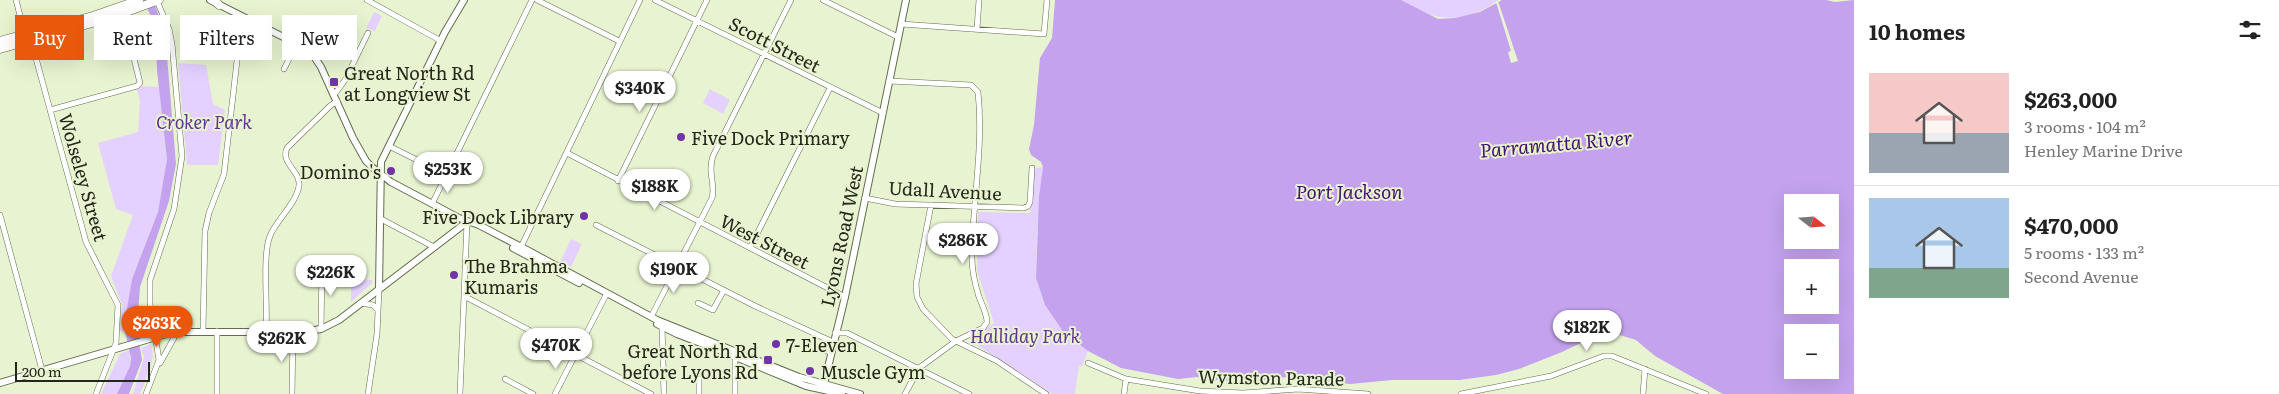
<!DOCTYPE html>
<html lang="en">
<head>
<meta charset="utf-8">
<style>
	:root { --surface:#fff; --page:#f6f6f6; --text:#222; --muted:#767676; --line:#e0e0e0; --accent:#ea580c }
	body { margin:0; font-family:Literata,serif; background:var(--page); color:var(--text); height:100vh; display:flex; flex-direction:column; font-size:19px; white-space:nowrap }
	* { box-sizing:border-box; margin:0 }
	p { font-size:16px; color:var(--muted) }
	.icon { flex:none; width:28px; height:28px; fill:none; stroke:currentColor; stroke-width:2; stroke-linecap:round; stroke-linejoin:round }
	.map { position:relative; flex:1; overflow:hidden }
	.drawer { display:flex; flex-direction:column; background:var(--surface); width:425px }
	.drawer>* { flex:none }
	.top-card { position:absolute; left:15px; top:15px; width:475px; height:45px; display:flex; gap:10px }
	.needle { width:32px; rotate:107deg }
	.fabs { position:absolute; left:1784px; top:194px; display:grid; gap:10px }
	.fabs a { display:grid; place-items:center; width:55px; height:55px; border-radius:0px; background:var(--surface); box-shadow:0 5px 20px #0002; font-size:25px }
	.scale { position:absolute; left:15px; bottom:12px; width:135px; box-sizing:border-box; padding-left:5px; border:2px solid #23271a; border-top:0; font-size:14px; line-height:18px; white-space:nowrap; color:#23271a; -webkit-text-stroke:4px #e8f4d1; paint-order:stroke }
	.price { position:absolute; translate:-50% -42px; padding:0 11px; border-radius:18px; background:#fff; color:#222; font-size:16px; line-height:32px; filter:drop-shadow(0 1px 2px #0008) }
	.price::after { content:''; position:absolute; left:50%; top:30px; width:15px; height:11px; margin-left:-8px; background:inherit; clip-path:polygon(0 0,100% 0,50% 100%) }
	.price.on { background:var(--accent); color:#fff }
	ul { padding:0; list-style:none }
	li { display:flex; align-items:center; gap:15px; height:125px; padding:0 15px }
	li+li { border-top:1px solid var(--line) }
	li span { display:grid; place-items:center; flex:none; width:140px; height:100px; border-radius:0px; color:#555 }
	li>.icon { margin-inline-start:auto }
	span .icon { width:60px; height:60px; fill:#fffc; stroke-width:1 }
	li b { font-size:21px }
	h2 { display:flex; justify-content:space-between; align-items:center; height:60px; padding:0 15px; font-size:21px }
	.tag { padding:0 18px; border-radius:0px; background:var(--surface); box-shadow:0 5px 20px #0002; font-size:18px; line-height:45px }
	.tag.on { background:var(--accent); color:#fff }
	main { display:flex; flex:1; min-height:0 }
	.map>svg:first-child { display:block }
	.green { fill:#e5d1ff }
	.water { fill:#c4a2ee; fill-rule:evenodd }
	.pier { fill:#e8f4d1 }
	.lines { fill:none; stroke-linecap:round; stroke-linejoin:round }
	.minor-casing { stroke:#636c4e; stroke-width:6 }
	.major-casing { stroke:#636c4e; stroke-width:8 }
	.highway-casing { stroke:#636c4e; stroke-width:9 }
	.minor { stroke:#fff; stroke-width:5 }
	.major { stroke:#fff; stroke-width:6 }
	.highway { stroke:#fff; stroke-width:8 }
	.poi-dot { fill:#7133a8; stroke:#e8f4d1; stroke-width:2 }
	.labels { text-anchor:middle; dominant-baseline:central; stroke-width:4; stroke-linejoin:round; paint-order:stroke }
	.street-label { font-size:18px; fill:#23271a; stroke:#e8f4d1 }
	.poi-label { font-size:18px; fill:#23271a; stroke:#e8f4d1; text-anchor:start }
	.park-label { font-size:18px; font-style:italic; fill:#61338c; stroke:#e8f4d1 }
	.water-label { font-size:19px; font-style:italic; fill:#44116b; stroke:#e8f4d1 }
</style>
</head>
<body>
<main>
<div class="map">
<svg width="1854" height="394" viewBox="0 0 1854 394">
	<rect width="100%" height="100%" fill="#e8f4d1"/>
	<path class="green" d="M1401,0H1498C1468,24 1431,23 1401,0Z
		M374,12L382,16L375,31L366,28Z
		M178,63L206,65L213,104L225,110L218,165H187Z
		M136,86L159,87L167,159L162,192L158,212L132,279L125,331H120L122,305L111,276L133,215L116,209L98,143L138,132L140,101Z
		M710,89L730,100L723,114L703,103Z
		M1043,167L1037,235L1036,278L1045,305L1064,333L1088,351L1082,366H1079L1075,394H1052L969,340L994,323L977,271L978,212L1030,213L1032,169Z
		M571,239L582,244L571,267L560,262Z
		M351,279L372,280V283L351,302Z
		M151,344C157,360 146,378 140,394H133L144,357L141,348Z
		M130,350V366L117,394H101L120,354Z"/>
	<path class="water" d="M143,0H153L165,32L176,164L169,201L140,287L137,330L142,360L129,394H117L130,366L131,358L125,331V321L132,279L158,212L167,159L157,71L156,37L151,16Z
		M1055,0H1401L1438,19L1455,18L1480,12L1502,0H1826L1835,2L1854,0V394H1723L1655,356L1636,340L1613,333L1593,337L1562,352L1519,369L1496,375L1459,380H1392L1350,384L1287,377L1242,383L1197,377L1178,379L1121,368L1088,351L1064,333L1045,305L1036,278L1039,197L1043,167L1041,162L1031,155L1029,149L1034,125L1040,58L1052,38ZM1792,202H1830V240H1792ZM1792,268H1830V305H1792ZM1792,332H1830V370H1792Z"/>
	<path class="pier" d="M1498,1L1518,61L1511,63L1508,52L1511,51L1496,2Z"/>
	<g class="lines">
		<g class="minor-casing">
			<path id="minor" d="M16,0L25,35
				M367,0L441,41
				M537,0L619,41
				M655,0L883,113
				M823,0L898,37
				M901,24L1044,34L1047,0
				M977,29L979,0
				M31,40L86,242L118,305L116,343L96,394
				M284,69L297,43
				M889,81L971,85L978,92C984,148 972,203 972,259C972,272 975,284 979,297C982,305 987,314 987,322L983,328L956,341L919,368L905,394
				M334,95L345,80L368,33
				M50,110L137,86L140,83L123,14
				M389,146L447,175
				M567,153L845,297
				M618,181L707,0
				M865,198L895,204L1024,208L1028,206L1030,202L1032,168
				M432,204L532,0
				M931,205L916,284L917,297L923,309L952,339L997,361L1046,394
				M0,215L42,370
				M381,219L434,247
				M596,225L755,306L833,342
				M750,248L830,88
				M520,249L640,0
				M464,296L651,394
				M360,303L373,305L378,310
				M698,303L713,310L724,290
				M651,317L712,198C716,184 707,173 713,156L791,0
				M662,326L664,394
				M321,329L322,265
				M203,331L205,231L209,213L224,174L241,26L245,17
				M266,332C268,308 262,255 270,236C277,219 296,204 299,186C301,171 280,163 287,148L330,106L337,101
				M835,333H847L969,394
				M808,346L831,352
				M735,355V394
				M160,363L174,338L173,332
				M1088,363L1126,379L1200,391L1243,393L1298,389L1368,394
				M505,379L533,394
				M699,379V394
				M146,394L159,360L150,304V280L174,209L182,156L172,44L169,29L157,1
				M217,394V331
				M292,394L293,332
				M368,394L377,334L379,289
				M460,394L467,222
				M555,394L607,293
				M1124,394L1126,379
				M1461,394L1551,376L1604,356H1612L1706,394
				M1643,394L1645,369"/>
		</g>
		<g class="major-casing">
			<path id="major" d="M210,0L303,47L313,55L321,67L353,138L366,161L373,168L391,182L459,218L479,225L527,250L657,320L799,377L860,394
				M513,248L579,283
				M379,289L381,162L445,32L464,0
				M657,324L677,334L724,352
				M733,356L806,386L842,394
				M0,383L173,332H303L321,329L339,320L467,222
				M823,388L845,297L906,0"/>
		</g>
		<g class="highway-casing">
			<path id="highway" d="M214,0L219,5
				M0,41L93,16L139,0
				M0,49L110,18L159,0"/>
		</g>
		<use href="#minor" class="minor"/>
		<use href="#major" class="major"/>
		<use href="#highway" class="highway"/>
	</g>
	<g class="poi-dot">
		<rect x="329" y="77" width="10" height="10" rx="2.5"/>
		<circle cx="681" cy="137" r="5"/>
		<circle cx="391" cy="171" r="5"/>
		<circle cx="584" cy="216" r="5"/>
		<circle cx="454" cy="275" r="5"/>
		<circle cx="776" cy="344" r="5"/>
		<rect x="763" y="355" width="10" height="10" rx="2.5"/>
		<circle cx="810" cy="371" r="5"/>
	</g>
	<g class="labels">
		<g class="street-label">
			<text transform="translate(775 44) rotate(27)">Scott Street</text>
			<text transform="translate(84 177) rotate(74)">Wolseley Street</text>
			<text transform="translate(945 190) rotate(3)">Udall Avenue</text>
			<text transform="translate(841 236) rotate(-78)">Lyons Road West</text>
			<text transform="translate(765 241) rotate(27)">West Street</text>
			<text transform="translate(1271 377) rotate(1)">Wymston Parade</text>
		</g>
		<g class="poi-label">
			<text x="344" y="72">Great North Rd<tspan x="344" dy="21">at Longview St</tspan></text>
			<text x="691" y="137">Five Dock Primary</text>
			<text x="381" y="171" text-anchor="end">Domino's</text>
			<text x="574" y="216" text-anchor="end">Five Dock Library</text>
			<text x="464" y="265">The Brahma<tspan x="464" dy="21">Kumaris</tspan></text>
			<text x="786" y="344">7-Eleven</text>
			<text x="758" y="350" text-anchor="end">Great North Rd<tspan x="758" dy="21">before Lyons Rd</tspan></text>
			<text x="820" y="371">Muscle Gym</text>
		</g>
		<g class="park-label">
			<text x="204" y="121">Croker Park</text>
			<text x="1025" y="335">Halliday Park</text>
		</g>
		<g class="water-label">
			<text transform="translate(1556 143) rotate(-5)">Parramatta River</text>
			<text x="1349" y="191">Port Jackson</text>
		</g>
	</g>
</svg>
<div class="fabs">
<a><svg class="needle" viewBox="-14 -14 28 28"><path d="M0-13l5 13h-10z" fill="#e53935"/><path d="M0 13l5-13h-10z" fill="#767676"/></svg></a>
<a>+</a>
<a>−</a>
</div>
<div class="scale">200 m</div>
<b class="price" style="left:640px;top:113px">$340K</b>
<b class="price" style="left:448px;top:194px">$253K</b>
<b class="price" style="left:655px;top:211px">$188K</b>
<b class="price" style="left:963px;top:265px">$286K</b>
<b class="price" style="left:674px;top:294px">$190K</b>
<b class="price" style="left:331px;top:297px">$226K</b>
<b class="price on" style="left:157px;top:348px">$263K</b>
<b class="price" style="left:1587px;top:352px">$182K</b>
<b class="price" style="left:282px;top:363px">$262K</b>
<b class="price" style="left:556px;top:370px">$470K</b>
<div class="top-card">
<a class="tag on">Buy</a>
<a class="tag">Rent</a>
<a class="tag">Filters</a>
<a class="tag">New</a>
</div>
</div>
<section class="drawer">
<h2>10 homes<svg class="icon" aria-label="filters" viewBox="0 0 24 24"><path d="M4 7h16M4 17h16"/><circle cx="9" cy="7" r="2"/><circle cx="15" cy="17" r="2"/></svg></h2>
<ul>
<li><span style="background:linear-gradient(#f6c9c9 60%,#9aa5b1 0)"><svg class="icon" aria-label="home" viewBox="0 0 24 24"><path d="M3 11l9-7 9 7M6 9v11h12V9"/></svg></span><div><b>$263,000</b><p>3 rooms · 104 m²</p><p>Henley Marine Drive</p></div></li>
<li><span style="background:linear-gradient(#a9c7e8 70%,#7fa58c 0)"><svg class="icon" aria-label="home" viewBox="0 0 24 24"><path d="M3 11l9-7 9 7M6 9v11h12V9"/></svg></span><div><b>$470,000</b><p>5 rooms · 133 m²</p><p>Second Avenue</p></div></li>
</ul>
</section>
</main>
</body>
</html>
